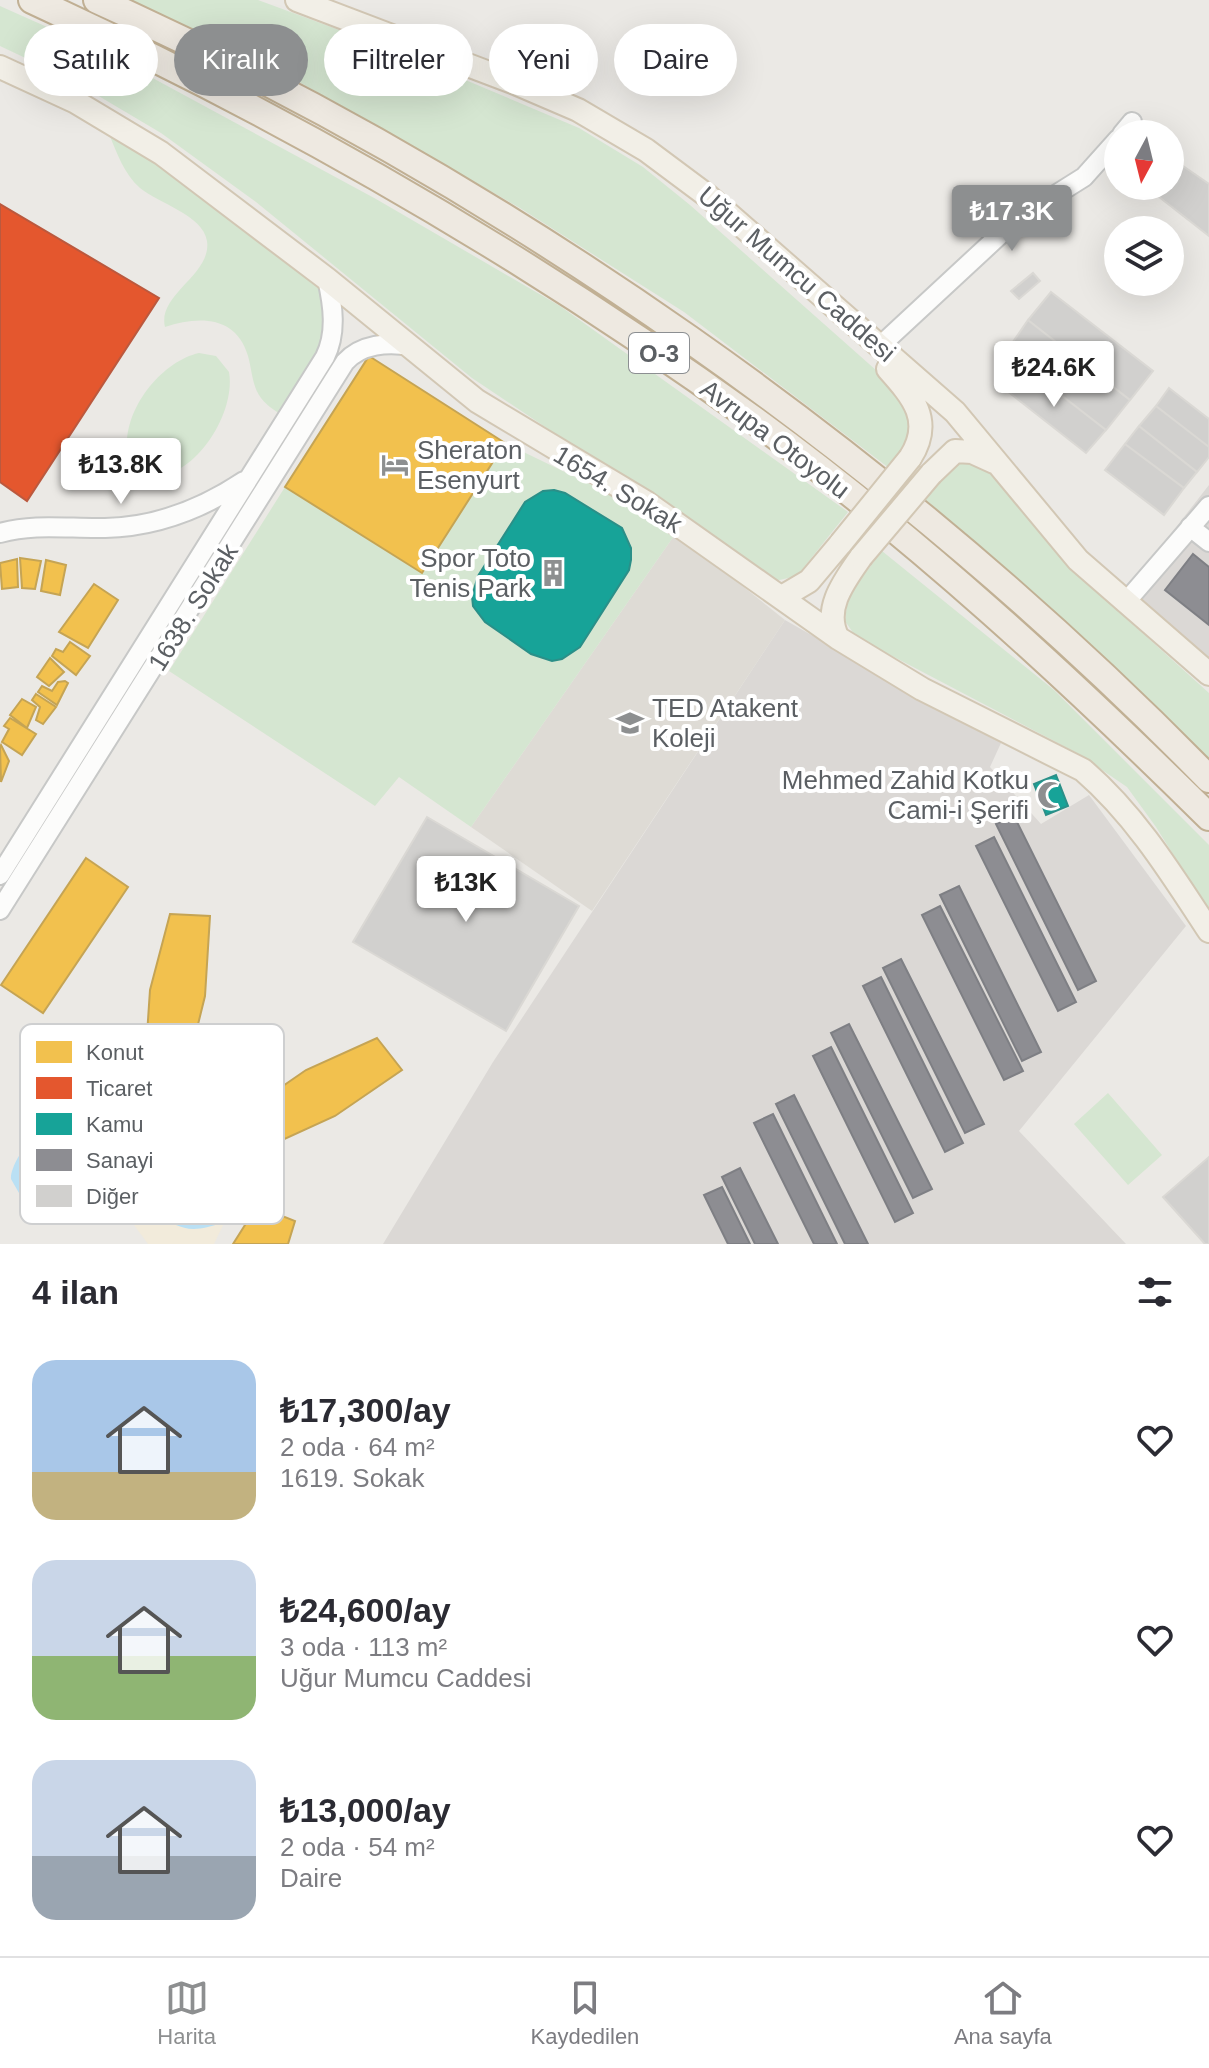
<!DOCTYPE html>
<html lang="tr">
<head>
<meta charset="utf-8">
<style>
	:root { --surface:#fff; --page:#f2f2f3; --text:#2b2b33; --muted:#7c7c81; --line:#e1e1e2; --accent:#8d8f90 }
	body { margin:0; font-family:Arial,sans-serif; background:var(--page); color:var(--text); height:100vh; display:flex; flex-direction:column; font-size:30px; white-space:nowrap }
	* { box-sizing:border-box; margin:0 }
	p { font-size:26px; color:var(--muted) }
	.icon { flex:none; width:44px; height:44px; fill:none; stroke:currentColor; stroke-width:2; stroke-linecap:round; stroke-linejoin:round }
	.map { position:relative; height:1244px; overflow:hidden }
	.side { display:flex; flex-direction:column; background:var(--surface); flex:1 }
	.side>* { flex:none }
	.top-card { position:absolute; left:24px; top:24px; width:800px; height:72px; display:flex; gap:16px }
	.needle { width:52px; rotate:187deg }
	.fabs { position:absolute; left:1104px; top:120px; display:grid; gap:16px }
	.fabs a { display:grid; place-items:center; width:80px; height:80px; border-radius:50%; background:var(--surface); box-shadow:0 8px 32px #0002; font-size:40px }
	.price { position:absolute; translate:-50% -68px; padding:0 18px; border-radius:8px; background:#fff; color:#222; font-size:26px; line-height:52px; filter:drop-shadow(0 2px 4px #0008) }
	.price::after { content:''; position:absolute; left:50%; top:48px; width:24px; height:18px; margin-left:-12px; background:inherit; clip-path:polygon(0 0,100% 0,50% 100%) }
	.price.active { background:var(--accent); color:#fff }
	ul { padding:0; list-style:none }
	li { display:flex; align-items:center; gap:24px; height:200px; padding:0 32px }
	li span { display:grid; place-items:center; flex:none; width:224px; height:160px; border-radius:24px; color:#555 }
	li>.icon { margin-inline-start:auto }
	span .icon { width:96px; height:96px; fill:#fffc; stroke-width:1 }
	li b { font-size:34px }
	h2 { display:flex; justify-content:space-between; align-items:center; height:96px; padding:0 32px; font-size:34px }
	.tag { padding:0 28px; border-radius:36px; background:var(--surface); box-shadow:0 8px 32px #0002; font-size:28px; line-height:72px }
	.tag.active { background:var(--accent); color:#fff }
	.menu { display:flex; justify-content:space-around; align-items:center; height:112px; border-top:2px solid var(--line); background:var(--surface); font-size:22px; color:var(--muted) }
	.menu a { display:grid; justify-items:center; gap:4px }
	.menu .active { color:var(--accent) }
	.map>svg:first-child { display:block }
	.industrial { fill:#dbd8d5 }
	.education { fill:#dedbd5 }
	.green { fill:#d5e6d1 }
	.sand { fill:#f2ebdb }
	.water { fill:#bae0f4 }
	.homes { fill:#f2c14e; stroke:#c5a454; stroke-width:2 }
	.shops { fill:#e4572e; stroke:#bb593e; stroke-width:2 }
	.public { fill:#17a398; stroke:#2b8f88; stroke-width:2 }
	.industry { fill:#8d8d92; stroke:#7e7f84; stroke-width:2 }
	.building { fill:#d1d0ce; stroke:#dad8d4; stroke-width:2 }
	.lines { fill:none; stroke-linecap:round; stroke-linejoin:round }
	.minor-casing { stroke:#c7c8c7; stroke-width:22 }
	.major-casing { stroke:#d2c7b4; stroke-width:26 }
	.highway-casing { stroke:#c1b094; stroke-width:30 }
	.minor { stroke:#fcfcfb; stroke-width:18 }
	.major { stroke:#f2efe7; stroke-width:22 }
	.highway { stroke:#eee9e1; stroke-width:26 }
	.major-bridge-casing { stroke:#d2c7b4; stroke-width:26; stroke-linecap:butt }
	.major-bridge { stroke:#f2efe7; stroke-width:22 }
	.labels { text-anchor:middle; dominant-baseline:central; stroke-width:8; stroke-linejoin:round; paint-order:stroke }
	.shield { fill:#fff; stroke:#8c8f92; stroke-width:2 }
	.shield-label { font-size:24px; font-weight:bold; fill:#5b5f63 }
	.street-label { font-size:26px; fill:#5b5f63; stroke:#fff }
	.poi-label { font-size:26px; fill:#5b5f63; stroke:#fff; text-anchor:start }
	.key { fill:#fff; stroke:#cecfd0; stroke-width:2 }
	.key-label { font-size:22px; fill:#5b5f63 }
</style>
</head>
<body>
<div class="map">
<svg width="1209" height="1244" viewBox="0 0 1209 1244">
	<rect width="100%" height="100%" fill="#ebe9e5"/>
	<path class="industrial" d="M1209,485V661L1126,591Z
		M785,620L1001,743L990,767L1041,824L1089,795L1186,926L1019,1131L1126,1244H383L493,1062Z"/>
	<path class="education" d="M676,533L785,620L592,911L471,827Z"/>
	<path class="green" d="M125,0H258L399,52L579,128L643,167L690,205L886,379L908,404L914,436L889,468L684,312L520,208L280,71Z
		M0,6L112,56L376,199L560,306L848,512L797,576L775,581L472,378L256,202L161,133L70,79L0,46Z
		M109,134L138,148L331,295L333,326L286,417C277,412 268,407 261,398C252,386 252,370 248,356C236,315 198,316 165,327C157,294 212,275 207,241C203,215 158,203 140,188C124,174 117,153 109,134Z
		M199,353L216,356L229,372C237,417 186,493 136,474C107,431 154,363 199,353Z
		M505,443L633,505L676,533L471,827L399,777L375,806L169,671L285,487L422,573Z
		M962,457L987,469L1078,575L1209,693V762L1081,636L924,498L942,468Z
		M882,551L1054,690L1209,845V912L1156,827L1127,787L1077,753L856,637L845,621L848,596Z
		M1108,1093L1162,1155L1128,1185L1074,1124Z"/>
	<path class="sand" d="M109,1191C157,1190 171,1244 225,1221L214,1244H148Z"/>
	<path class="water" d="M88,1093C110,1095 122,1110 142,1119C179,1138 219,1139 229,1187C231,1199 231,1211 223,1222C170,1244 166,1208 127,1193L61,1192L39,1199L19,1193L11,1179C11,1153 62,1100 88,1093Z"/>
	<path class="homes" d="M369,356L505,443L422,573L285,487Z
		M20,558L41,561L35,589L22,588Z
		M17,559L18,587L2,589L0,563Z
		M46,560L66,565L60,595L41,591Z
		M94,584L118,600L88,648L59,632Z
		M70,642L90,656L76,675L52,656L56,649L63,652Z
		M50,658L64,672L49,686L37,677Z
		M65,681L68,683L57,705L38,692L42,686L52,691L58,682Z
		M36,694L56,707L43,724L36,720L40,707L32,700Z
		M22,699L36,707L27,728L10,715Z
		M10,718L36,734L22,755L2,742L9,729L4,726Z
		M1,745L9,761L1,782L0,747Z
		M86,858L128,887L43,1013L1,985Z
		M170,914L210,916L205,996L187,1069L145,1065L150,990Z
		M377,1038L402,1070L335,1116L267,1147L244,1113L306,1070Z
		M257,1206L295,1221L288,1244H233Z"/>
	<path class="shops" d="M0,204L159,298L27,501L0,482Z"/>
	<path class="public" d="M554,490L565,493L622,528L631,548V560L629,570L580,647L562,659L552,661L531,654L485,622L473,606L472,596L478,576L525,502L543,491Z
		M1056,775L1068,806L1046,815L1034,784Z"/>
	<path class="industry" d="M1193,554L1209,567V625L1165,590Z
		M1014,816L1096,981L1078,990L996,824Z
		M994,837L1076,1002L1058,1011L976,846Z
		M959,886L1041,1052L1022,1061L940,895Z
		M940,906L1023,1071L1004,1080L922,915Z
		M901,959L984,1124L965,1133L883,968Z
		M881,977L963,1143L945,1152L863,986Z
		M849,1024L932,1189L913,1198L831,1033Z
		M831,1047L913,1213L895,1222L813,1056Z
		M794,1095L868,1244H845L776,1104Z
		M773,1114L837,1244H814L754,1123Z
		M740,1168L778,1244H755L722,1177Z
		M722,1187L750,1244H728L704,1195Z"/>
	<path class="building" d="M1170,157L1209,184V236L1145,186H1170Z
		M1033,273L1040,281L1019,299L1011,291Z
		M1051,292L1153,371L1130,400L1028,320Z
		M1028,320L1130,400L1106,430L1006,352Z
		M1021,364L1106,430L1086,453L1002,387Z
		M1169,388L1209,419V447L1156,406Z
		M1156,406L1209,447V457L1197,472L1139,426Z
		M1139,426L1197,472L1184,488L1125,444Z
		M1125,444L1184,488L1164,515L1105,470Z
		M427,817L579,906L506,1031L353,942Z
		M1209,1157V1244H1205L1163,1197Z"/>
	<g class="lines">
		<g class="minor-casing">
			<path id="minor" d="M1122,134L1132,122
				M880,346L1017,219L1084,177L1118,139
				M1190,527L1209,542
				M0,533C35,523 70,529 105,528C157,527 202,509 244,481
				M1125,603L1209,506
				M0,875L325,357C337,333 333,305 327,279
				M0,910L345,362C361,344 388,342 410,346"/>
		</g>
		<g class="major-casing">
			<path id="major" d="M297,0L515,83L578,110L646,150L709,197L955,412L1078,560L1209,674
				M0,67L76,102L161,153L327,279L477,401L647,503L838,638L922,689L1083,770C1136,816 1171,873 1209,931
				M888,369C913,397 934,421 910,458
				M931,474L955,451L972,452L994,462
				M782,597L809,581L841,543
				M838,638C822,609 845,580 861,557"/>
		</g>
		<g class="highway-casing">
			<path id="highway" d="M32,0C287,117 529,257 757,422C919,540 1067,677 1209,817
				M97,0C504,183 897,460 1209,779"/>
		</g>
		<use href="#minor" class="minor"/>
		<use href="#major" class="major"/>
		<use href="#highway" class="highway"/>
		<g class="major-bridge-casing">
			<path id="major-bridge" d="M841,543L910,458
				M861,557L931,474"/>
		</g>
		<use href="#major-bridge" class="major-bridge"/>
	</g>
	<defs>
		<g id="hotel-bare" transform="scale(2.16)"><path d="M-6-4.5h1.5V1H6V5H4.5V3h-9V5H-6ZM-4 0a1.8 1.8 0 1 1 3.6 0ZM.5 0V-2.5h3Q6-2.5 6 0Z" fill="#8d8f90" stroke="#fff" stroke-width="2.5" paint-order="stroke"/></g>
		<g id="building-bare" transform="scale(2.16)"><path d="M-4-6H4V6H1V3H-1V6H-4ZM-2.5-4.3h1.7v1.8h-1.7ZM.8-4.3h1.7v1.8H.8ZM-2.5-1h1.7V.8h-1.7ZM.8-1h1.7V.8H.8Z" fill="#8d8f90" stroke="#fff" stroke-width="2.5" paint-order="stroke"/></g>
		<g id="school-bare" transform="scale(2.16)"><path d="M0-5L7-2L0 1L-7-2ZM-4 1L0 2.5L4 1V4Q0 6-4 4Z" fill="#8d8f90" stroke="#fff" stroke-width="2.5" paint-order="stroke"/></g>
		<g id="mosque-bare" transform="scale(2.16)"><path d="M3.5-4.9A6 6 0 1 0 3.5 4.9A5 5 0 1 1 3.5-4.9Z" fill="#8d8f90" stroke="#fff" stroke-width="2.5" paint-order="stroke"/></g>
	</defs>
	<g fill-rule="evenodd">
		<use href="#hotel-bare" x="395" y="465"/>
		<use href="#building-bare" x="553" y="573"/>
		<use href="#school-bare" x="630" y="723"/>
		<use href="#mosque-bare" x="1051" y="795"/>
	</g>
	<g class="labels">
		<rect class="shield" x="629" y="333" width="60" height="40" rx="6"/>
		<g class="shield-label">
			<text x="659" y="353">O-3</text>
		</g>
		<g class="street-label">
			<text transform="translate(797 274) rotate(41)">Uğur Mumcu Caddesi</text>
			<text transform="translate(775 439) rotate(37)">Avrupa Otoyolu</text>
			<text transform="translate(618 489) rotate(31)">1654. Sokak</text>
			<text transform="translate(193 607) rotate(-58)">1638. Sokak</text>
		</g>
		<g class="poi-label">
			<text x="417" y="450">Sheraton<tspan x="417" dy="30">Esenyurt</tspan></text>
			<text x="531" y="558" text-anchor="end">Spor Toto<tspan x="531" dy="30">Tenis Park</tspan></text>
			<text x="652" y="708">TED Atakent<tspan x="652" dy="30">Koleji</tspan></text>
			<text x="1029" y="780" text-anchor="end">Mehmed Zahid Kotku<tspan x="1029" dy="30">Cami-i Şerifi</tspan></text>
		</g>
	</g>
	<rect x="20" y="1024" width="264" height="200" rx="12" class="key"/>
	<rect x="36" y="1041" width="36" height="22" fill="#f2c14e"/>
	<rect x="36" y="1077" width="36" height="22" fill="#e4572e"/>
	<rect x="36" y="1113" width="36" height="22" fill="#17a398"/>
	<rect x="36" y="1149" width="36" height="22" fill="#8d8d92"/>
	<rect x="36" y="1185" width="36" height="22" fill="#d1d0ce"/>
	<g class="key-label">
		<text x="86" y="1060">Konut</text>
		<text x="86" y="1096">Ticaret</text>
		<text x="86" y="1132">Kamu</text>
		<text x="86" y="1168">Sanayi</text>
		<text x="86" y="1204">Diğer</text>
	</g>
</svg>
<div class="fabs">
<a><svg class="needle" viewBox="-14 -14 28 28"><path d="M0-13l5 13h-10z" fill="#e53935"/><path d="M0 13l5-13h-10z" fill="#7c7c81"/></svg></a>
<a><svg class="icon" aria-label="layers" viewBox="0 0 24 24"><path d="M12 4l9 5-9 5-9-5zM3 14l9 5 9-5"/></svg></a>
</div>
<b class="price active" style="left:1012px;top:253px">₺17.3K</b>
<b class="price" style="left:1054px;top:409px">₺24.6K</b>
<b class="price" style="left:121px;top:506px">₺13.8K</b>
<b class="price" style="left:466px;top:924px">₺13K</b>
<div class="top-card">
<a class="tag">Satılık</a>
<a class="tag active">Kiralık</a>
<a class="tag">Filtreler</a>
<a class="tag">Yeni</a>
<a class="tag">Daire</a>
</div>
</div>
<section class="side">
<h2>4 ilan<svg class="icon" aria-label="filters" viewBox="0 0 24 24"><path d="M4 7h16M4 17h16"/><circle cx="9" cy="7" r="2"/><circle cx="15" cy="17" r="2"/></svg></h2>
<ul>
<li><span style="background:linear-gradient(#a9c7e8 70%,#c2b280 0)"><svg class="icon" aria-label="home" viewBox="0 0 24 24"><path d="M3 11l9-7 9 7M6 9v11h12V9"/></svg></span><div><b>₺17,300/ay</b><p>2 oda · 64 m²</p><p>1619. Sokak</p></div><svg class="icon" aria-label="heart" viewBox="0 0 24 24"><path d="M12 20l-8-8c-3-5 5-10 8-4 3-6 11-1 8 4z"/></svg></li>
<li><span style="background:linear-gradient(#c9d6e8 60%,#8fb573 0)"><svg class="icon" aria-label="home" viewBox="0 0 24 24"><path d="M3 11l9-7 9 7M6 9v11h12V9"/></svg></span><div><b>₺24,600/ay</b><p>3 oda · 113 m²</p><p>Uğur Mumcu Caddesi</p></div><svg class="icon" aria-label="heart" viewBox="0 0 24 24"><path d="M12 20l-8-8c-3-5 5-10 8-4 3-6 11-1 8 4z"/></svg></li>
<li><span style="background:linear-gradient(#c9d6e8 60%,#9aa5b1 0)"><svg class="icon" aria-label="home" viewBox="0 0 24 24"><path d="M3 11l9-7 9 7M6 9v11h12V9"/></svg></span><div><b>₺13,000/ay</b><p>2 oda · 54 m²</p><p>Daire</p></div><svg class="icon" aria-label="heart" viewBox="0 0 24 24"><path d="M12 20l-8-8c-3-5 5-10 8-4 3-6 11-1 8 4z"/></svg></li>
</ul>
</section>
<nav class="menu">
<a class="active"><svg class="icon" aria-label="map" viewBox="0 0 24 24"><path d="M3 6l6-2 6 2 6-2v14l-6 2-6-2-6 2zM9 4v14M15 6v14"/></svg>Harita</a>
<a><svg class="icon" aria-label="saved" viewBox="0 0 24 24"><path d="M7 4h10v16l-5-4-5 4z"/></svg>Kaydedilen</a>
<a><svg class="icon" aria-label="home" viewBox="0 0 24 24"><path d="M3 11l9-7 9 7M6 9v11h12V9"/></svg>Ana sayfa</a>
</nav>
</body>
</html>
